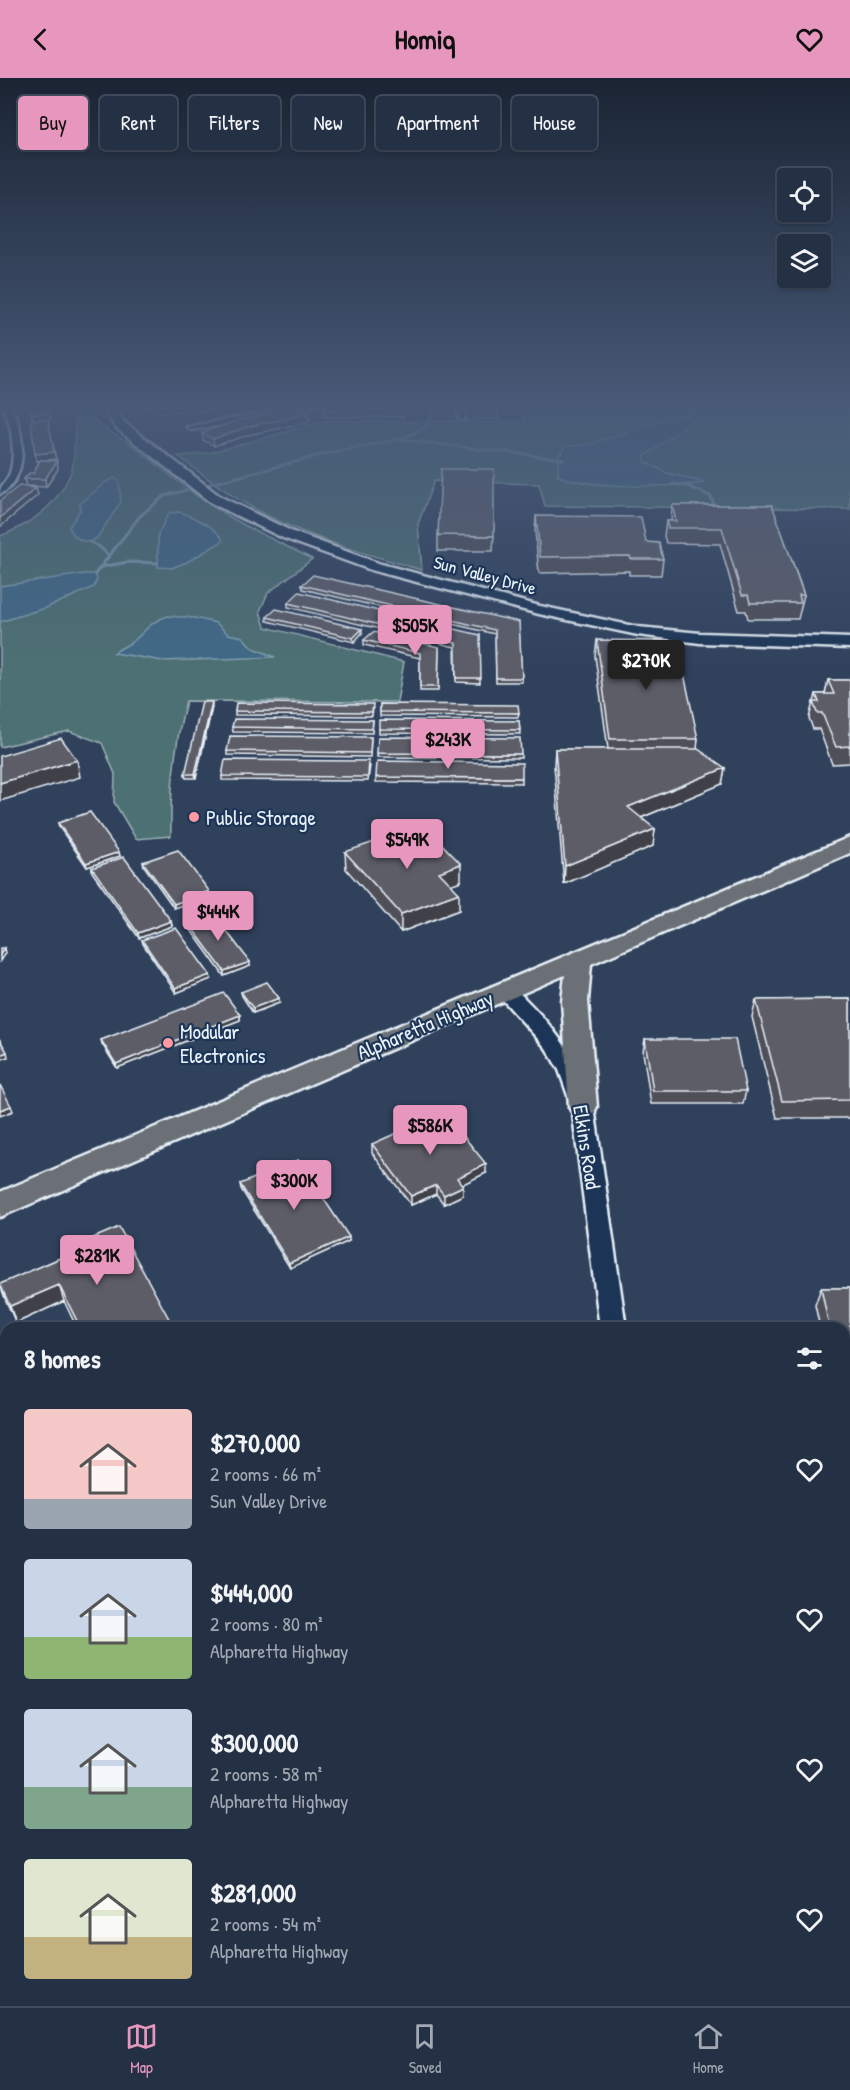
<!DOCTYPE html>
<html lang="en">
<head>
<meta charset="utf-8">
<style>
	:root { --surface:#243145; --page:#303d50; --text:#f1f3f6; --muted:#a3a9b3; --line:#414c5e; --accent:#e797bd }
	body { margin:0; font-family:"Patrick Hand",sans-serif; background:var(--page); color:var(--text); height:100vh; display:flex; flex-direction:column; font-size:22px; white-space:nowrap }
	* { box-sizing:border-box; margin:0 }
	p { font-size:20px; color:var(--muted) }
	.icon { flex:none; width:33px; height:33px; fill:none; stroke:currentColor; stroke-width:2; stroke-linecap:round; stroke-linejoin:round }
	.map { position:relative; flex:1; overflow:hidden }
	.panel { position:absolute; left:0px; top:1244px; width:850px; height:686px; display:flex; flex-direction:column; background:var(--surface); border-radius:18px 18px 0 0; box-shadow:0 2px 4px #0004,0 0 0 2px var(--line) }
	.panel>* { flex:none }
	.banner { position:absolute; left:18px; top:18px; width:814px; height:54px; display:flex; gap:12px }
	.controls { position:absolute; left:777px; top:90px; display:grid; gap:12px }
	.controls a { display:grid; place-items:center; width:54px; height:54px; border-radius:6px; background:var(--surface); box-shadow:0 2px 4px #0004,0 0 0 2px var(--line); font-size:30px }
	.price { position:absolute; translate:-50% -51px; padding:0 14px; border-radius:6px; background:var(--accent); color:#111; font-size:20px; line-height:39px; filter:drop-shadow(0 2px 3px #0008) }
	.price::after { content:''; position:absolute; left:50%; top:36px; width:18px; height:14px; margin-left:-9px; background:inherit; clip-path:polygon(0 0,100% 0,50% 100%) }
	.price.current { background:#222; color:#fff }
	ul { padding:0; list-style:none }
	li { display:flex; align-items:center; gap:18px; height:150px; padding:0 24px }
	li span { display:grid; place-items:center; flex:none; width:168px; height:120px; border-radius:6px; color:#555 }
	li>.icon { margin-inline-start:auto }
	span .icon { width:72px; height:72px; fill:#fffc; stroke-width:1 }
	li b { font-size:26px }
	h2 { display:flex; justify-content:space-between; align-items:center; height:72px; padding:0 24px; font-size:26px }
	.tag { padding:0 21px; border-radius:6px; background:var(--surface); box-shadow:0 2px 4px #0004,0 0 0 2px var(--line); font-size:21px; line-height:54px }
	.tag.current { background:var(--accent); color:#111 }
	header { display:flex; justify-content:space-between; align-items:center; height:78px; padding:0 24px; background:var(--accent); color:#111; font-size:27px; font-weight:700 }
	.dock { display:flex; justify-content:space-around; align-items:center; height:84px; border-top:2px solid var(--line); background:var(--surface); font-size:16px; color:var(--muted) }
	.dock a { display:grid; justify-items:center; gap:3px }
	.dock .current { color:var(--accent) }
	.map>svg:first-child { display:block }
	.green { fill:#4e7173; stroke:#9bb1b6; stroke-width:1.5 }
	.water { fill:#406b87; stroke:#83a1b4; stroke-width:1.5 }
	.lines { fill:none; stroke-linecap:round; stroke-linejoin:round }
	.stream { stroke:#83a1b4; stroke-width:3 }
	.street-casing { stroke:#e8f1f8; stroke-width:5 }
	.secondary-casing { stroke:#e8f1f8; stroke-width:5 }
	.highway-casing { stroke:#e8f1f8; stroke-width:5 }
	.street { fill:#1d3557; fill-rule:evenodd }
	.secondary { fill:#1d3557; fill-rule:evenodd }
	.highway { fill:#6a7074; fill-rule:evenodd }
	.wall { fill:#505059; stroke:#e8f1f8; stroke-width:1.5 }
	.shaded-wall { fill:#414148; stroke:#e8f1f8; stroke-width:1.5 }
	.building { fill:#5d5d67; stroke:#e8f1f8; stroke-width:1.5 }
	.poi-dot { fill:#ff9aa2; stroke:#1d3557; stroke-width:2 }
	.labels { text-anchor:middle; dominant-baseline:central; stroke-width:4.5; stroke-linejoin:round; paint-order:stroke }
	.far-street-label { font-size:18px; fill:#e8f1f8; stroke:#1d3557 }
	.poi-label { font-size:21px; fill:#e8f1f8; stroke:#1d3557; text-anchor:start }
	.street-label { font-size:21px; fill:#e8f1f8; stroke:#1d3557 }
</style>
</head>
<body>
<header><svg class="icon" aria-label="back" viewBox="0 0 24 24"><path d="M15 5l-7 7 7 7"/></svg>Homiq<svg class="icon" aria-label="heart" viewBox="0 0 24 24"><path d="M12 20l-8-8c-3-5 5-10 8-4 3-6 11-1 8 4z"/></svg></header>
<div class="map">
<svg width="850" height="1928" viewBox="0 0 850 1928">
	<rect width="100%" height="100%" fill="#30415c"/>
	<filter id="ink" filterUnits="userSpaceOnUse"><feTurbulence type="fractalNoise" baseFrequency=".0167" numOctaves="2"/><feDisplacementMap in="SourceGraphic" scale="12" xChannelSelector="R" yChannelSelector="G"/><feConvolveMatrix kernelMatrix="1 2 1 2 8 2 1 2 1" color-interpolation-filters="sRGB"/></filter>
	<g filter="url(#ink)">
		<path class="green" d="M521,328H850V431L545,428L539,406L434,403L418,446L422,492C369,477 315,462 266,437C234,421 207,400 178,378L209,375L325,343L524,344Z
			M87,332C98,351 117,356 133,368C165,393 195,419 230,439C257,455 285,467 312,481L268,515L260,533L265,549L404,584L397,624L186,623C174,669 170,711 171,758L136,761L114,724L115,696L102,665L69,653L0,669V458C32,446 58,427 71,394C76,381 74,353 75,338L78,333Z"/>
		<path class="water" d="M677,337H690L692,343L645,378V384L667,395L706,405C664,409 597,411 558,398V379L565,368L588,367Z
			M115,400L119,405L121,424L97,460L90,464C79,464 73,458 69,449L80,432V426L106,404Z
			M180,434C192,438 219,450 223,463L187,484L172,490L158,489V456L169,435Z
			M84,496H95L97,501L94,509L48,529L0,544V508Z
			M168,538L195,540L216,545L228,556L243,559L251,569L275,579L163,583L114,575C121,569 129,567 136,561C147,551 153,542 168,538Z"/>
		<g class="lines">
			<path class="stream" d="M680,340L689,336L694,328
				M402,362L563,381
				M673,406L688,408L710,418L717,433
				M90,464L100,469L109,478
				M101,489L128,484L157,485
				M95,496L140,438L164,418L329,375L401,361L427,349L435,328"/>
			<g class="street-casing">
				<path id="street" d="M2,328H10C26,350 29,403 0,416C0,406 7,404 10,395C16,377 12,343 2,328Z
					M280,328H315L297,332L289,331L265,340L191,352L187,349L263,335Z
					M457,328H465V342L458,340Z
					M844,1663L850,1664V1686L844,1685Z
					M788,1923H814V1928H788Z"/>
			</g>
			<g class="secondary-casing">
				<path id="secondary" d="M102,328H114L124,344L221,419L293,454L381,486L540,528L638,549L700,555L850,560V570L700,565L638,557L539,536L371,492L283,460L211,425L115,349Z
					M505,906L512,908C552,946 576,976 594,1029L626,1250H600L572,1029L559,992L546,970L495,913L498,908Z
					M663,1923H699V1928H663Z"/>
			</g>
			<g class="highway-casing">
				<path id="highway" d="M850,759V775L591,886L588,923L597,1029L593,1036L583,1039L573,1036L569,1029L562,923L565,897L0,1139V1114Z"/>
			</g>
			<use href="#street" class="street"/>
			<use href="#secondary" class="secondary"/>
			<use href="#highway" class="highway"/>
		</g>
		<path class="wall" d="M28,328H47L49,334L51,341L48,342L56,381L45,383H57L58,391L46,409L26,408L24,401L34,395L39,383H37L33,342Z
			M145,328H213L212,333L159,334L158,331H146Z
			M229,328H271L270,330L229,331Z
			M474,328H498V341H474Z
			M323,332H405L404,339H324Z
			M309,344L248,357L214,368L203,362L202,355Z
			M672,427H772L804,517L798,541H748L746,533H739L720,466L666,465L664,458L666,443H671Z
			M536,438L646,464L663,481L661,497H629V493L539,495L535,453Z
			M438,457L494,458L493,473H438Z
			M302,507L519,544L522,604H496L495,556L303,511Z
			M288,525L480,557V605L456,604L455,569L288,529Z
			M267,539L362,555L354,564L267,543Z
			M364,562L439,569L438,613H420V580L364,567Z
			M597,562L698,661L697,671L725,690L722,706L641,740L655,751L653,768L564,806L554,687L555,671H608L595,578Z
			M828,602H850V685L832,686L819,651H813L809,640L813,624H814L816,616H825Z
			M380,626L519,635L518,639L380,638Z
			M212,629L196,700H186L185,696Z
			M373,630L372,638L235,637V633Z
			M373,642L372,655L233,654L232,649Z
			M519,643L520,656L379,655V651Z
			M371,659L370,679L227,677V673Z
			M377,675L521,676V680L377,679Z
			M370,688L368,703L222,702V698Z
			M376,699L522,700V705L376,704Z
			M58,745L120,778L87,789L59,749Z
			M414,766L461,803L451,806L459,832L401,854L346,791L345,774Z
			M143,784L210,818L174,830L144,788Z
			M92,790L171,843L172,848L139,860L92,794Z
			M187,843L250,888L224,898L188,848Z
			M142,862L211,901L176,915L143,866Z
			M241,914L279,925L253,935L242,918Z
			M850,921V1040H777L752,939L756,922Z
			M240,937V942L117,990L102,966L101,962Z
			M645,961L746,1013L743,1026H651L643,974Z
			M372,1066L486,1095L462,1106L463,1117L444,1126L436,1116L411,1127L372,1075Z
			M240,1106L349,1163L290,1190L241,1111Z
			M70,1170L174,1250L75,1246L64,1223L16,1245L6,1223L0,1207L71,1175Z
			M821,1210H850V1336H844V1250H820L815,1227Z
			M850,1355V1369L848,1360Z
			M844,1500L850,1530V1609H844Z
			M844,1803L850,1804V1928H844L843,1923H844Z"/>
		<path class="shaded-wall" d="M49,334L51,341L33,344L32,336Z
			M308,336L309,344L248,357L214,368L213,361L247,349Z
			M54,374L56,381L37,383L35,376Z
			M57,383L58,391L46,409L45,401Z
			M36,410L38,417L0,449V440Z
			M362,551V555L354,564L353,560Z
			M212,624V629L196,700L195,696Z
			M77,682L80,699L0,723V705Z
			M725,690L722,706L626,746L628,729Z
			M655,751L653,768L564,806L565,788Z
			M119,774L120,778L87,789L86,785Z
			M461,786V803L439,811V794Z
			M209,813L210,818L174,830V826Z
			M459,815V832L401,854V836Z
			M171,843L172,848L139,860L138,855Z
			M4,870L5,875L0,883V877Z
			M250,884V888L224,898V893Z
			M210,897L211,901L176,915L175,910Z
			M279,920V925L253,935V930Z
			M240,937V942L117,990L116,986Z
			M7,974L8,979L0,982V977Z
			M11,1028L13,1033L0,1038V1032Z
			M486,1086V1095L457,1109V1100Z
			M436,1107V1116L411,1127V1118Z
			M463,1108V1117L444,1126V1117Z
			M349,1159V1163L290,1190L289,1185Z
			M59,1207L64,1223L16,1245L10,1228Z"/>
		<path class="building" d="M29,328H47L49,334L32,336Z
			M324,328H405L404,332H323Z
			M474,328H498V334H474Z
			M296,329L308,336L247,349L213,361L202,355L236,343Z
			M48,341L54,374L35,376L31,342Z
			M40,382L57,383L45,401H24L29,395H34Z
			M441,391H494V458L438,457Z
			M19,408L36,410L0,440V423Z
			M672,427H772L804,517H799L801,525H750L748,517H742L722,450H668L666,443H676Z
			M536,438L641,439L646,464L659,465L663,481H631L630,478L540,479Z
			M313,497L519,544L522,600H496L495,552L302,507Z
			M299,514L480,557L481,600H456V565L288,525Z
			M276,531L362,551L353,560L267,539Z
			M373,554L439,569L438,609H420V575L364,562Z
			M597,562L677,563L698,661H610Z
			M828,602H850V668L836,669L822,635H817L813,624H819L816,616H834Z
			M202,624H212L195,696H185Z
			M236,625L373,626L372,634L235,633Z
			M380,626L518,627L519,635L380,634Z
			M234,641L373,642L372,651L232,649Z
			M379,642L519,643L520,652L379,651Z
			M230,658L371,659L370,675L227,673Z
			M378,659L520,660L521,676L377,675Z
			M61,660L77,682L0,705V678Z
			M555,671H698L725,690L628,729L655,751L565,788Z
			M225,682L369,683L368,699L222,698Z
			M377,683L522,685V700L376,699Z
			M90,734L119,774L86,785L58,745Z
			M403,754L414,766L435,759L461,786L439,794L459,815L401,836L345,774Z
			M178,772L209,813L174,826L143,784Z
			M124,779L171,843L138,855L92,790Z
			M212,834L250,884L224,893L187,843Z
			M176,850L210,897L175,910L142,862Z
			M0,870H4L0,877Z
			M267,904L279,920L253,930L241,914Z
			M224,915L240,937L116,986L101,962Z
			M850,921V1022L782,1023L756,922Z
			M645,961H735L746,1013H653Z
			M0,962L7,974L0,977Z
			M0,1007L11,1028L0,1032Z
			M435,1038L448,1039L486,1086L457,1100L463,1108L444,1117L436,1107L411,1118L372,1066Z
			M298,1082L349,1159L289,1185L240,1106Z
			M119,1149L174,1250H67L78,1245L59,1207L10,1228L0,1206L72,1175L70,1170Z
			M821,1210H850V1319H847L844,1307V1250H823V1248H829Z
			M844,1500L850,1530V1598H844Z
			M844,1803L850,1804V1904L844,1874Z"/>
	</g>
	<linearGradient id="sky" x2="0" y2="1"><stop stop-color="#1a2433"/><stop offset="0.55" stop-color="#485a78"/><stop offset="1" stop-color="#485a78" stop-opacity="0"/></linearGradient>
	<rect width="850" height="598" fill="url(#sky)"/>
	<g class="poi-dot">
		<circle cx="194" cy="739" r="6"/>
		<circle cx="168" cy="965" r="6"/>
	</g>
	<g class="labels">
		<g class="far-street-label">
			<text transform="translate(485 497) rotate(15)">Sun Valley Drive</text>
		</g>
		<g class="poi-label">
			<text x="206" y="739">Public Storage</text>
			<text x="180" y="953">Modular<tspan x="180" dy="24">Electronics</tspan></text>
		</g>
		<g class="street-label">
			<text transform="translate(425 947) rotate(-23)">Alpharetta Highway</text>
			<text transform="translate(587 1069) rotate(81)">Elkins Road</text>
		</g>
	</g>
</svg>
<div class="controls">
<a><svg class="icon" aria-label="locate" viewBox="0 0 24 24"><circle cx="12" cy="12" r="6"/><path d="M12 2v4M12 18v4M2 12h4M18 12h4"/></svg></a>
<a><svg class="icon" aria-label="layers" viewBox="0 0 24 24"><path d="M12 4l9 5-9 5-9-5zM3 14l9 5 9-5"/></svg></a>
</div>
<b class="price" style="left:415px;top:578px">$505K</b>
<b class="price current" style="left:646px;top:613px">$270K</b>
<b class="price" style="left:448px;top:692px">$243K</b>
<b class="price" style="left:407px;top:792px">$549K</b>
<b class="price" style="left:218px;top:864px">$444K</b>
<b class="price" style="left:430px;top:1078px">$586K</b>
<b class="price" style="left:294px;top:1133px">$300K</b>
<b class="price" style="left:97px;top:1208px">$281K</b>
<div class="banner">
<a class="tag current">Buy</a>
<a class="tag">Rent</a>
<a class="tag">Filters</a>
<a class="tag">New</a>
<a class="tag">Apartment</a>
<a class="tag">House</a>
</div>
<section class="panel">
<h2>8 homes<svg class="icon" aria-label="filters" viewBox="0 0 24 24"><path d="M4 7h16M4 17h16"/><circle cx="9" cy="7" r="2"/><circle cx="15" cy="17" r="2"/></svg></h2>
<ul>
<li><span style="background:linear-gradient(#f6c9c9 75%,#9aa5b1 0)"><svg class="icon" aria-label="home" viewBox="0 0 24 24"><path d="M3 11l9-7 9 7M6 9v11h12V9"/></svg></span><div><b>$270,000</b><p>2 rooms · 66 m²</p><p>Sun Valley Drive</p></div><svg class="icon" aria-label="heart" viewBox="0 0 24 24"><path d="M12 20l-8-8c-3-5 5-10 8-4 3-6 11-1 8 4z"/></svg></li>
<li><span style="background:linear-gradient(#c9d6e8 65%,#8fb573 0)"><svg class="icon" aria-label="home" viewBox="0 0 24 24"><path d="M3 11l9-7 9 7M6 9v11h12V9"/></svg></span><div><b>$444,000</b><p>2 rooms · 80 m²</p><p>Alpharetta Highway</p></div><svg class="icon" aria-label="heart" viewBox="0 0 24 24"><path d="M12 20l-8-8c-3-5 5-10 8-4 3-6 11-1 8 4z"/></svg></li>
<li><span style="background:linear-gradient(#c9d6e8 65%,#7fa58c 0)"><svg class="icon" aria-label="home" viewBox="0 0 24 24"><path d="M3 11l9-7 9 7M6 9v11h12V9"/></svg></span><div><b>$300,000</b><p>2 rooms · 58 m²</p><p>Alpharetta Highway</p></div><svg class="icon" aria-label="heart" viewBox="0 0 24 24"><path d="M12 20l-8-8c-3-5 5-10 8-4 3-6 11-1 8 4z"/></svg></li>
<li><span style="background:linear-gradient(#dfe7d0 65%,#c2b280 0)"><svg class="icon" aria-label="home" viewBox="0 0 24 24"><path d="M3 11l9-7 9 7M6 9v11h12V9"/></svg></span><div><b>$281,000</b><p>2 rooms · 54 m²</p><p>Alpharetta Highway</p></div><svg class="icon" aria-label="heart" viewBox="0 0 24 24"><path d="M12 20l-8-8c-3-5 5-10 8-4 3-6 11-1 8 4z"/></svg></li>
</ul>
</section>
</div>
<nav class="dock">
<a class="current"><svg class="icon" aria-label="map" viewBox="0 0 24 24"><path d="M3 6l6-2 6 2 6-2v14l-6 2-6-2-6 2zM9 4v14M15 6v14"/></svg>Map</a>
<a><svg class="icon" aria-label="saved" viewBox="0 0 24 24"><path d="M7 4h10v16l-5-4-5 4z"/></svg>Saved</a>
<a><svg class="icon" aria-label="home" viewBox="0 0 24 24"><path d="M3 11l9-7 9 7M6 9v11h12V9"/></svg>Home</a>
</nav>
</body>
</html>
